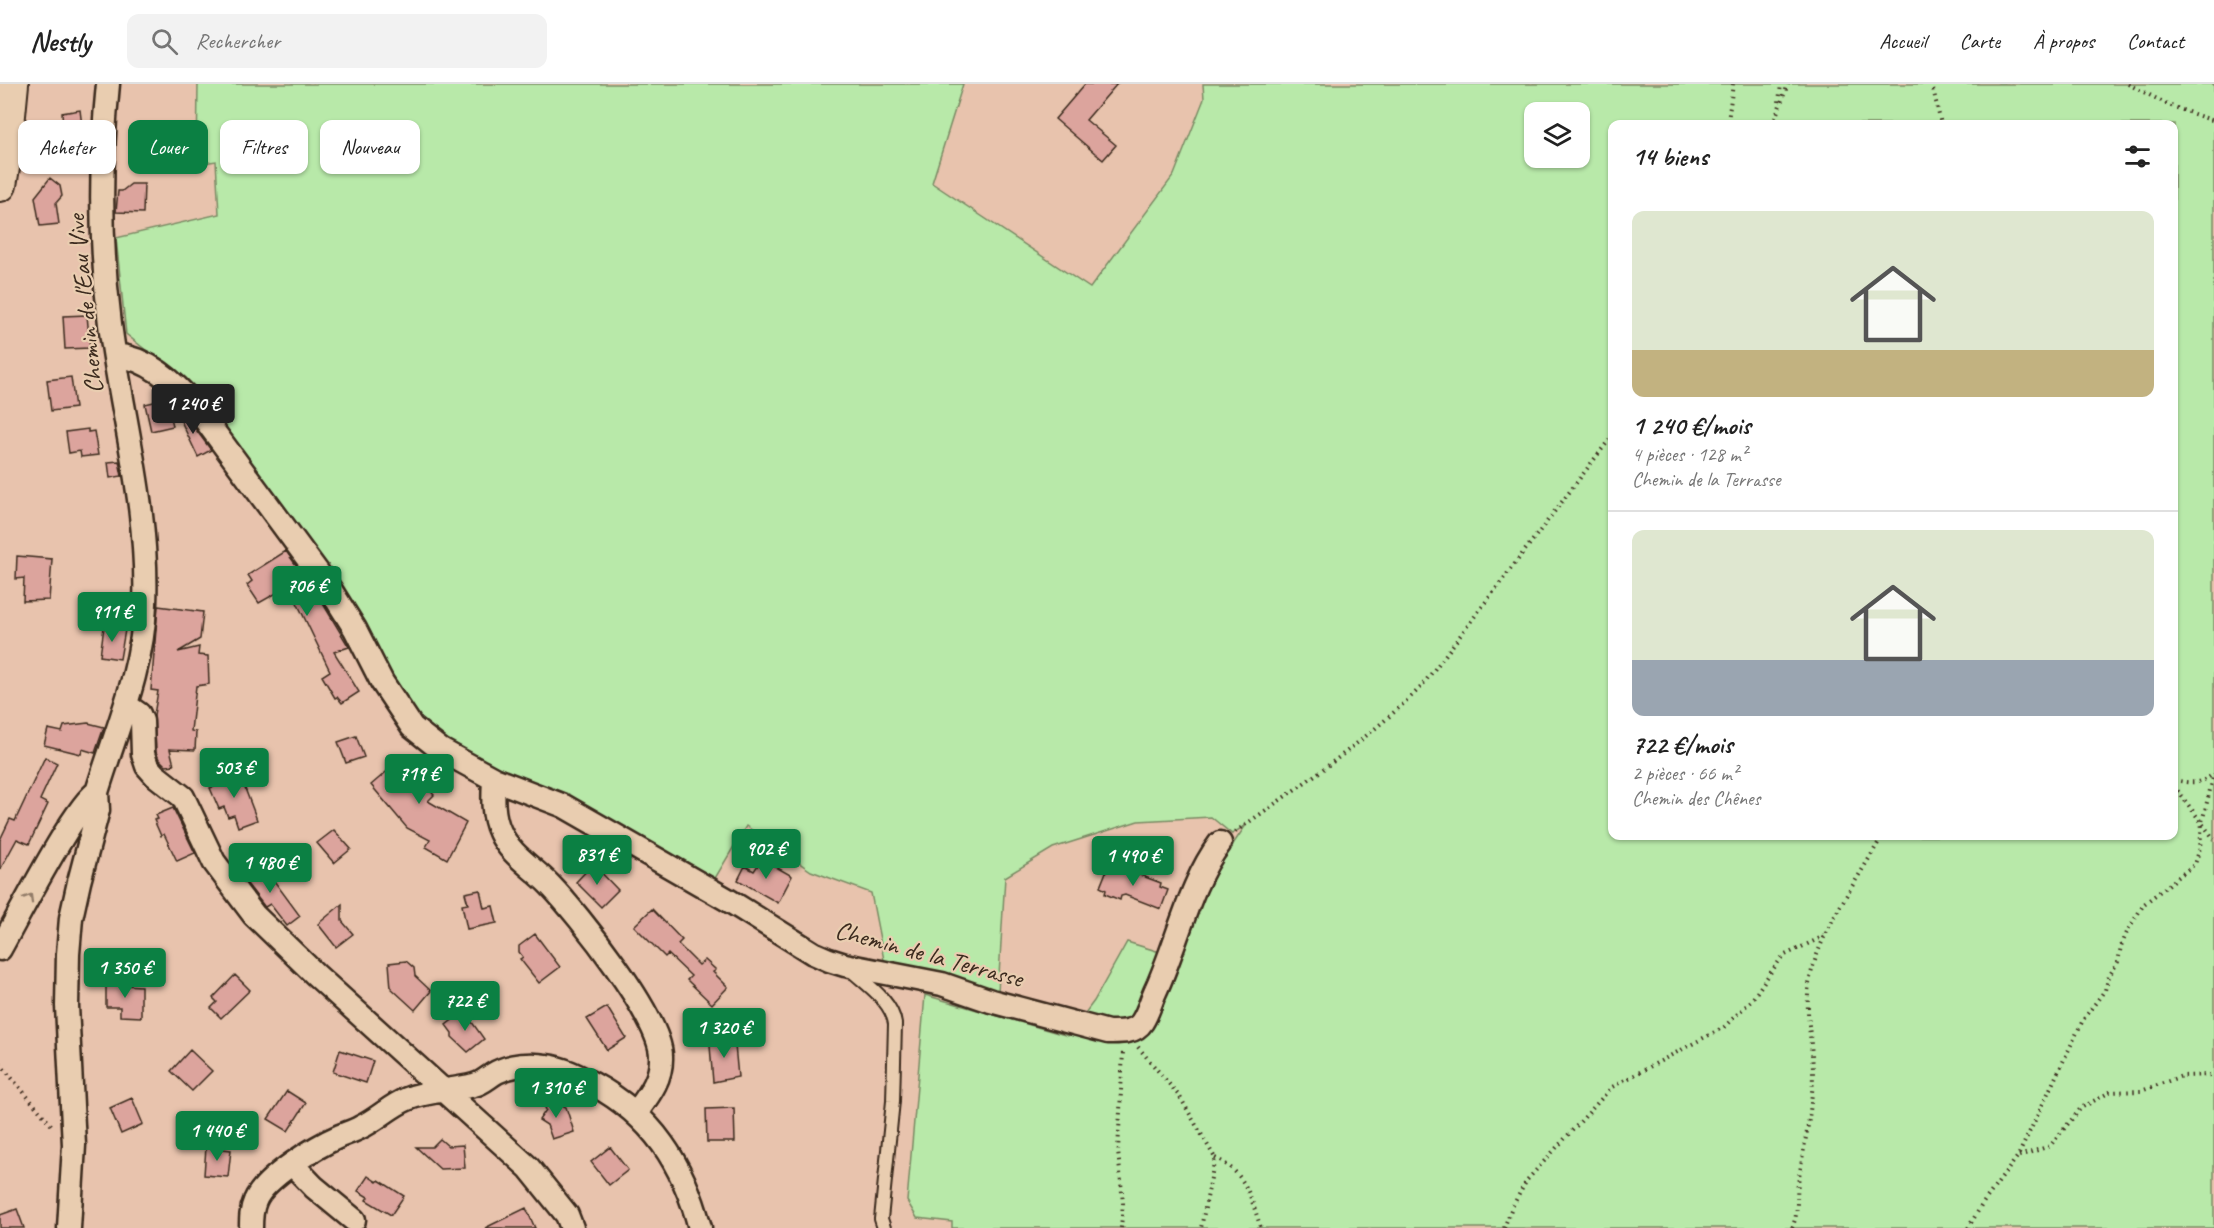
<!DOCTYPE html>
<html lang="fr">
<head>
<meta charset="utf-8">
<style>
	:root { --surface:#fff; --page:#f2f2f2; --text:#222; --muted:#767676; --line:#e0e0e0; --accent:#0b8043 }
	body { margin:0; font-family:Caveat,sans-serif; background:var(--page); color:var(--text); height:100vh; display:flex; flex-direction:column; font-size:22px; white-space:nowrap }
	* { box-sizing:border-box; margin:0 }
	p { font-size:20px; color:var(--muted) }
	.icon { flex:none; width:33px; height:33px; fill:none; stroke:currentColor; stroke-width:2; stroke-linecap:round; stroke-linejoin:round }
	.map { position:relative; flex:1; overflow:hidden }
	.details { position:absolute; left:1608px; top:36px; width:570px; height:720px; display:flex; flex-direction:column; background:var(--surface); border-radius:12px; box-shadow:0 2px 4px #0004 }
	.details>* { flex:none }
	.hud { position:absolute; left:18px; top:36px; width:570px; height:54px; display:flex; gap:12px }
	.controls { position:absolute; left:1524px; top:18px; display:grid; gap:12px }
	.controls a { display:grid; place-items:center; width:66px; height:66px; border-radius:12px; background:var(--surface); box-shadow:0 2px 4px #0004; font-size:30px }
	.price { position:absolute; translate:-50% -51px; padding:0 14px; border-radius:6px; background:var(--accent); color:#fff; font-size:20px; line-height:39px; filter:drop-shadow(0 2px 3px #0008) }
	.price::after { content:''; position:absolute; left:50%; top:36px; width:18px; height:14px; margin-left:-9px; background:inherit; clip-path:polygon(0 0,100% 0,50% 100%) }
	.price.active { background:#222; color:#fff }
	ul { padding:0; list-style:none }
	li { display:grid; align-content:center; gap:12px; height:318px; padding:0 24px }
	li+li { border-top:2px solid var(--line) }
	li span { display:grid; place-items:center; height:186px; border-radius:12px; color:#555 }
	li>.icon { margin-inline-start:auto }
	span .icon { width:108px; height:108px; fill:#fffc; stroke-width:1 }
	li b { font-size:26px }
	h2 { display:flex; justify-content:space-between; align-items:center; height:72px; padding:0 24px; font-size:26px }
	.pill { padding:0 21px; border-radius:12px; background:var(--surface); box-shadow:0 2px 4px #0004; font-size:21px; line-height:54px }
	.pill.active { background:var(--accent); color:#fff }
	header { display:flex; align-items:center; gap:36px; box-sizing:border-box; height:84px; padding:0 30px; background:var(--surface); border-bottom:2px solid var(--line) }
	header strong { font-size:28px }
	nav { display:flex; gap:33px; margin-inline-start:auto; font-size:21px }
	.search { width:420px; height:54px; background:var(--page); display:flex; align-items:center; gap:15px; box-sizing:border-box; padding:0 21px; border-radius:12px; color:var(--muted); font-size:22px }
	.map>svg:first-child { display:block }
	.green { fill:#b8e9a9; stroke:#7a8a64; stroke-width:1.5; fill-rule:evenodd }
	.building { fill:#dca49d; stroke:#3b2a1e; stroke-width:1.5 }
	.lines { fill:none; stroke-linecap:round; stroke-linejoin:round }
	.service-casing { stroke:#3b2a1e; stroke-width:16 }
	.minor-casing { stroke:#3b2a1e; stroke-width:27 }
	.secondary-casing { stroke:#3b2a1e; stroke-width:36 }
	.path { stroke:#3b2a1e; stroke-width:4; stroke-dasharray:1.5 4.5; stroke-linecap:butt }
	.service { stroke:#e9cdb0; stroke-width:12 }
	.minor { stroke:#e9cdb0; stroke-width:22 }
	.secondary { stroke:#e9cdb0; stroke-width:32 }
	.oneway { stroke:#927c67 }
	.labels { text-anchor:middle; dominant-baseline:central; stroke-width:4.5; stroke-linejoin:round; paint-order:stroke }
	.street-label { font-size:26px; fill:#3b2a1e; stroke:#e9cdb0 }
</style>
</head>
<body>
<header>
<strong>Nestly</strong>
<div class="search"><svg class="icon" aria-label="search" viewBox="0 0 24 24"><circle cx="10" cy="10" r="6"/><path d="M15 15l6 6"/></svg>Rechercher</div>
<nav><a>Accueil</a><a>Carte</a><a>À propos</a><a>Contact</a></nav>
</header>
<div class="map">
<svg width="2214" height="1144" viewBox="0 0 2214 1144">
	<rect width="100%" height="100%" fill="#e8c3ad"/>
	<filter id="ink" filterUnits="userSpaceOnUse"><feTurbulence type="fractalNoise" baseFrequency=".0167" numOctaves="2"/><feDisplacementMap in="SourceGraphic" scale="12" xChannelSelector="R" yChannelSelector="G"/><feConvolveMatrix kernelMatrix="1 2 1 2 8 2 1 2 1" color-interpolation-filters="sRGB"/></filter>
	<g filter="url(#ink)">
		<path class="green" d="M198,0H963L932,99L1090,204L1174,91L1204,15L1203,0H2214V1144H952V1138L917,1134L907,1117L925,911L1068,952L1094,917L1127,858L1160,868L1246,741L1232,750L1211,733L1138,737L1053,764L1005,793L998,908L884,876L871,809L811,787L746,742L714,796L497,687L453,661L419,633L302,447L199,309L126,250L116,154L219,130L216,77L197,80ZM1534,28H1580V74H1534ZM1612,40H2174V752H1612Z"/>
		<path class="building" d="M1085,0H1117L1086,36L1116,61L1103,76L1055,35Z
			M80,26L82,42L63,43L62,29Z
			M50,94L60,102L62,112L56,119L59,140L40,142L35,113Z
			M131,100H144L143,129L116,128L118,107H122Z
			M87,231L90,264L65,265L63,232Z
			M71,293L75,324L51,327L47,296Z
			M167,315L173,342L151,347L145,320Z
			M176,321L185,331L211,366L198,373L174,322Z
			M88,345V348L94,347L98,371L81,373L80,367L69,369L66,348Z
			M119,377L122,392L110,394L108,378Z
			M286,467L319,513L349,563L334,568L359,608L342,619L337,613L335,614L322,592L330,587L289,502L259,519L247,501L252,497L248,491Z
			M17,472L52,475L49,516L23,517L24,494L16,495Z
			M158,522L203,528L200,555L178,568L199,563L198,571L208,572L209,600L196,602L191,647L196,648L195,666L170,665L174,681L166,682L159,675L156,668L154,631L158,607L151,606Z
			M104,543L125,546L120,575L100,572Z
			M88,639L104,643L95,669L82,665L81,670L44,661L48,645L62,648L64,642Z
			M356,652L364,673L346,679L338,658Z
			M45,673L57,679L40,716L48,720L29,760L17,755L0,786V756L10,735L15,737Z
			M424,673L439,691L426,702L434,711L428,717L466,739L447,775L426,763L430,756L407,744L371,701L399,677L408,687Z
			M238,686L257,736L238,743L234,731L228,733L224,723L219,725L210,704L221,700L219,694Z
			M173,724L195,769L177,777L164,750L161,752L154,736L158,735L156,731Z
			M334,746L351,765L334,779L317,759Z
			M762,775L792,792L778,819L738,796L745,782L754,787Z
			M593,780L618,806L601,823L576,798Z
			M259,781L269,796L272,794L300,832L287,842L270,820L265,823L264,822L241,792Z
			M1116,782L1161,799L1160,803L1168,806L1161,825L1125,811L1121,812L1120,816L1105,810L1106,806L1100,803L1108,783L1115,786Z
			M480,806L484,824L493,822L497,839L467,845L462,821L468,820L465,809Z
			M342,820V837L353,850L336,863L318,840Z
			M652,825L682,856L678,860L699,881L705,876L716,886L713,888L728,903L712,920L687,896L691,892L668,870L665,873L634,842Z
			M535,850L560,883L539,899L520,875L523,873L519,868V862Z
			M406,877L414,884L415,892L431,907L415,926L391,904L389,879Z
			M235,891L250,906L221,934L211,924L217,918L213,914Z
			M106,900L141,902V933L120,932V923H106Z
			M607,923L626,954L607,966L587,935Z
			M464,927L484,955L468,968L452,953V949L446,941Z
			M734,951L738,993L713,998L710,962L716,954Z
			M190,966L212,987L192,1007L171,987Z
			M340,966L373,977L366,999L333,988Z
			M287,1007L306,1019L288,1047L268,1035Z
			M540,1011L566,1023L574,1048L552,1055L547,1041L539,1036L546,1026Z
			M132,1014L143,1040L121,1050L110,1024Z
			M734,1024L735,1058H707L706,1025Z
			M440,1055L448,1062L463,1061L465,1084L440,1085L416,1063H432Z
			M206,1063L231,1066L228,1093L204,1091Z
			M610,1063L628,1086L609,1101L591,1078Z
			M368,1092L377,1098L379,1096L404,1112L391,1131L366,1116L368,1113L358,1107Z
			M526,1124L535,1144H485Z
			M17,1125L24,1144H0V1131Z"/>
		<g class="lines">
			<g class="service-casing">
				<path id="service" d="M851,886C867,901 892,917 895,940L893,1017L881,1135L884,1144"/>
			</g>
			<g class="minor-casing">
				<path id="minor" d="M115,271C148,274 174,298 195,322L330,505L355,545L382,598L412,643L441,666L494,695L564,722L728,816L813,869L829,876L845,881L942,900L991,917L1108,948C1120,948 1135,949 1142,938C1148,929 1151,917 1155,908C1177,861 1189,800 1220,759
					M126,621L139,630L142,637L143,670L147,682L155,691L183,713L214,778L254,831L316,891L529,1084L567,1131L572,1144
					M494,695C493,713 492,731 500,748C510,771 534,784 550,801C578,830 661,934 661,972C662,995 649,1011 636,1029
					M0,865C16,837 76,719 97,708C116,646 143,586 145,520C149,424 122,334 110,240C100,161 100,79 108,0
					M292,1080L314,1103L354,1136
					M69,1144L74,1061L67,922L68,870L71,834L79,798L98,726L97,708
					M251,1144C251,1135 251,1126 255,1117C264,1094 317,1062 340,1052C347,1049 354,1047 361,1043C378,1035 390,1022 407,1015C429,1006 451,1007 474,1001C483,999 489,992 497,988C511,981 531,979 546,982C563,984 578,992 593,1000C652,1032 683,1079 700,1144"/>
			</g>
			<g class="secondary-casing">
				<path id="secondary" d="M0,101L5,72L12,0"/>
			</g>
			<path class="path" d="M1932,0L1941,40
				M2128,0L2171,22L2214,37
				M1779,18L1781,0
				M1728,37L1733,0
				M1726,40L1728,37L1738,40
				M1773,40L1788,0
				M2174,696C2190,699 2200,701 2213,690
				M2174,702L2214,755
				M1235,748C1301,701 1363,660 1421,603L1612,352
				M1138,963L1180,1013L1215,1074L1201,1144
				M0,980L53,1043
				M2019,1072L2050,1062L2081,1024L2110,1008L2141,1007L2182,992L2214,991
				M1215,1074C1247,1089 1250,1113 1261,1144
				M1121,1144L1123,1119L1118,1067L1123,967
				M1504,1144L1512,1123L1527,1096L1612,1003L1724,943L1751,917L1768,892L1783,872L1824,852
				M1792,1144C1799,1128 1796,1116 1798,1099C1804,1062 1813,1023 1813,986C1812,955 1804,925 1810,894C1822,842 1857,798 1882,752
				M1968,1144L1983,1119L2018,1072L2083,936L2105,906L2109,892L2118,878L2121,862L2129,844L2144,820L2195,780L2200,764L2202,738L2214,690"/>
			<use href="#service" class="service"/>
			<use href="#minor" class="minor"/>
			<use href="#secondary" class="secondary"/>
		</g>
		<defs><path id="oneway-chevron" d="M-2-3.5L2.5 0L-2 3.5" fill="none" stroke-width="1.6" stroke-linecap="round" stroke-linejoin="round" transform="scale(1.5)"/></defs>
		<use class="oneway" href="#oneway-chevron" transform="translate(29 814) rotate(-60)"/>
	</g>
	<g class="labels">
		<g class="street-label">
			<text transform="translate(85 220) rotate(-96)">Chemin de l'Eau Vive</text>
			<text transform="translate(929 870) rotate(15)">Chemin de la Terrasse</text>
		</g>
	</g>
</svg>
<div class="controls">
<a><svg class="icon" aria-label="layers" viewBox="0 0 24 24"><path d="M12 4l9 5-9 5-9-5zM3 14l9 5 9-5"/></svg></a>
</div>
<b class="price active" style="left:193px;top:351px">1 240 €</b>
<b class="price" style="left:307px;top:533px">706 €</b>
<b class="price" style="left:112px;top:559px">911 €</b>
<b class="price" style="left:234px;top:715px">503 €</b>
<b class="price" style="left:419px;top:721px">719 €</b>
<b class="price" style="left:766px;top:796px">902 €</b>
<b class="price" style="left:597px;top:802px">831 €</b>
<b class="price" style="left:1133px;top:803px">1 490 €</b>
<b class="price" style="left:270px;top:810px">1 480 €</b>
<b class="price" style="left:125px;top:915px">1 350 €</b>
<b class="price" style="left:465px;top:948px">722 €</b>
<b class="price" style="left:724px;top:975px">1 320 €</b>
<b class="price" style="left:556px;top:1035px">1 310 €</b>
<b class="price" style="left:217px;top:1078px">1 440 €</b>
<div class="hud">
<a class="pill">Acheter</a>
<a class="pill active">Louer</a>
<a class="pill">Filtres</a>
<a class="pill">Nouveau</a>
</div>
<section class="details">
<h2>14 biens<svg class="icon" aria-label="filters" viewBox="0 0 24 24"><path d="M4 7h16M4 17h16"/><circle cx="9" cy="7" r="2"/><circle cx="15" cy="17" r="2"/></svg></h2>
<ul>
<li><span style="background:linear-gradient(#dfe7d0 75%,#c2b280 0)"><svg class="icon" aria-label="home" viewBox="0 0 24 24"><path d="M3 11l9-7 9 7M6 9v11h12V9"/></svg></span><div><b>1 240 €/mois</b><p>4 pièces · 128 m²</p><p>Chemin de la Terrasse</p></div></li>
<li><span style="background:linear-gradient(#dfe7d0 70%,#9aa5b1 0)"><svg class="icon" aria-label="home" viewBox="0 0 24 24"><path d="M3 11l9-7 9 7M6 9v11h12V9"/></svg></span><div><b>722 €/mois</b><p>2 pièces · 66 m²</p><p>Chemin des Chênes</p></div></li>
</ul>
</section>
</div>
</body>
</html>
